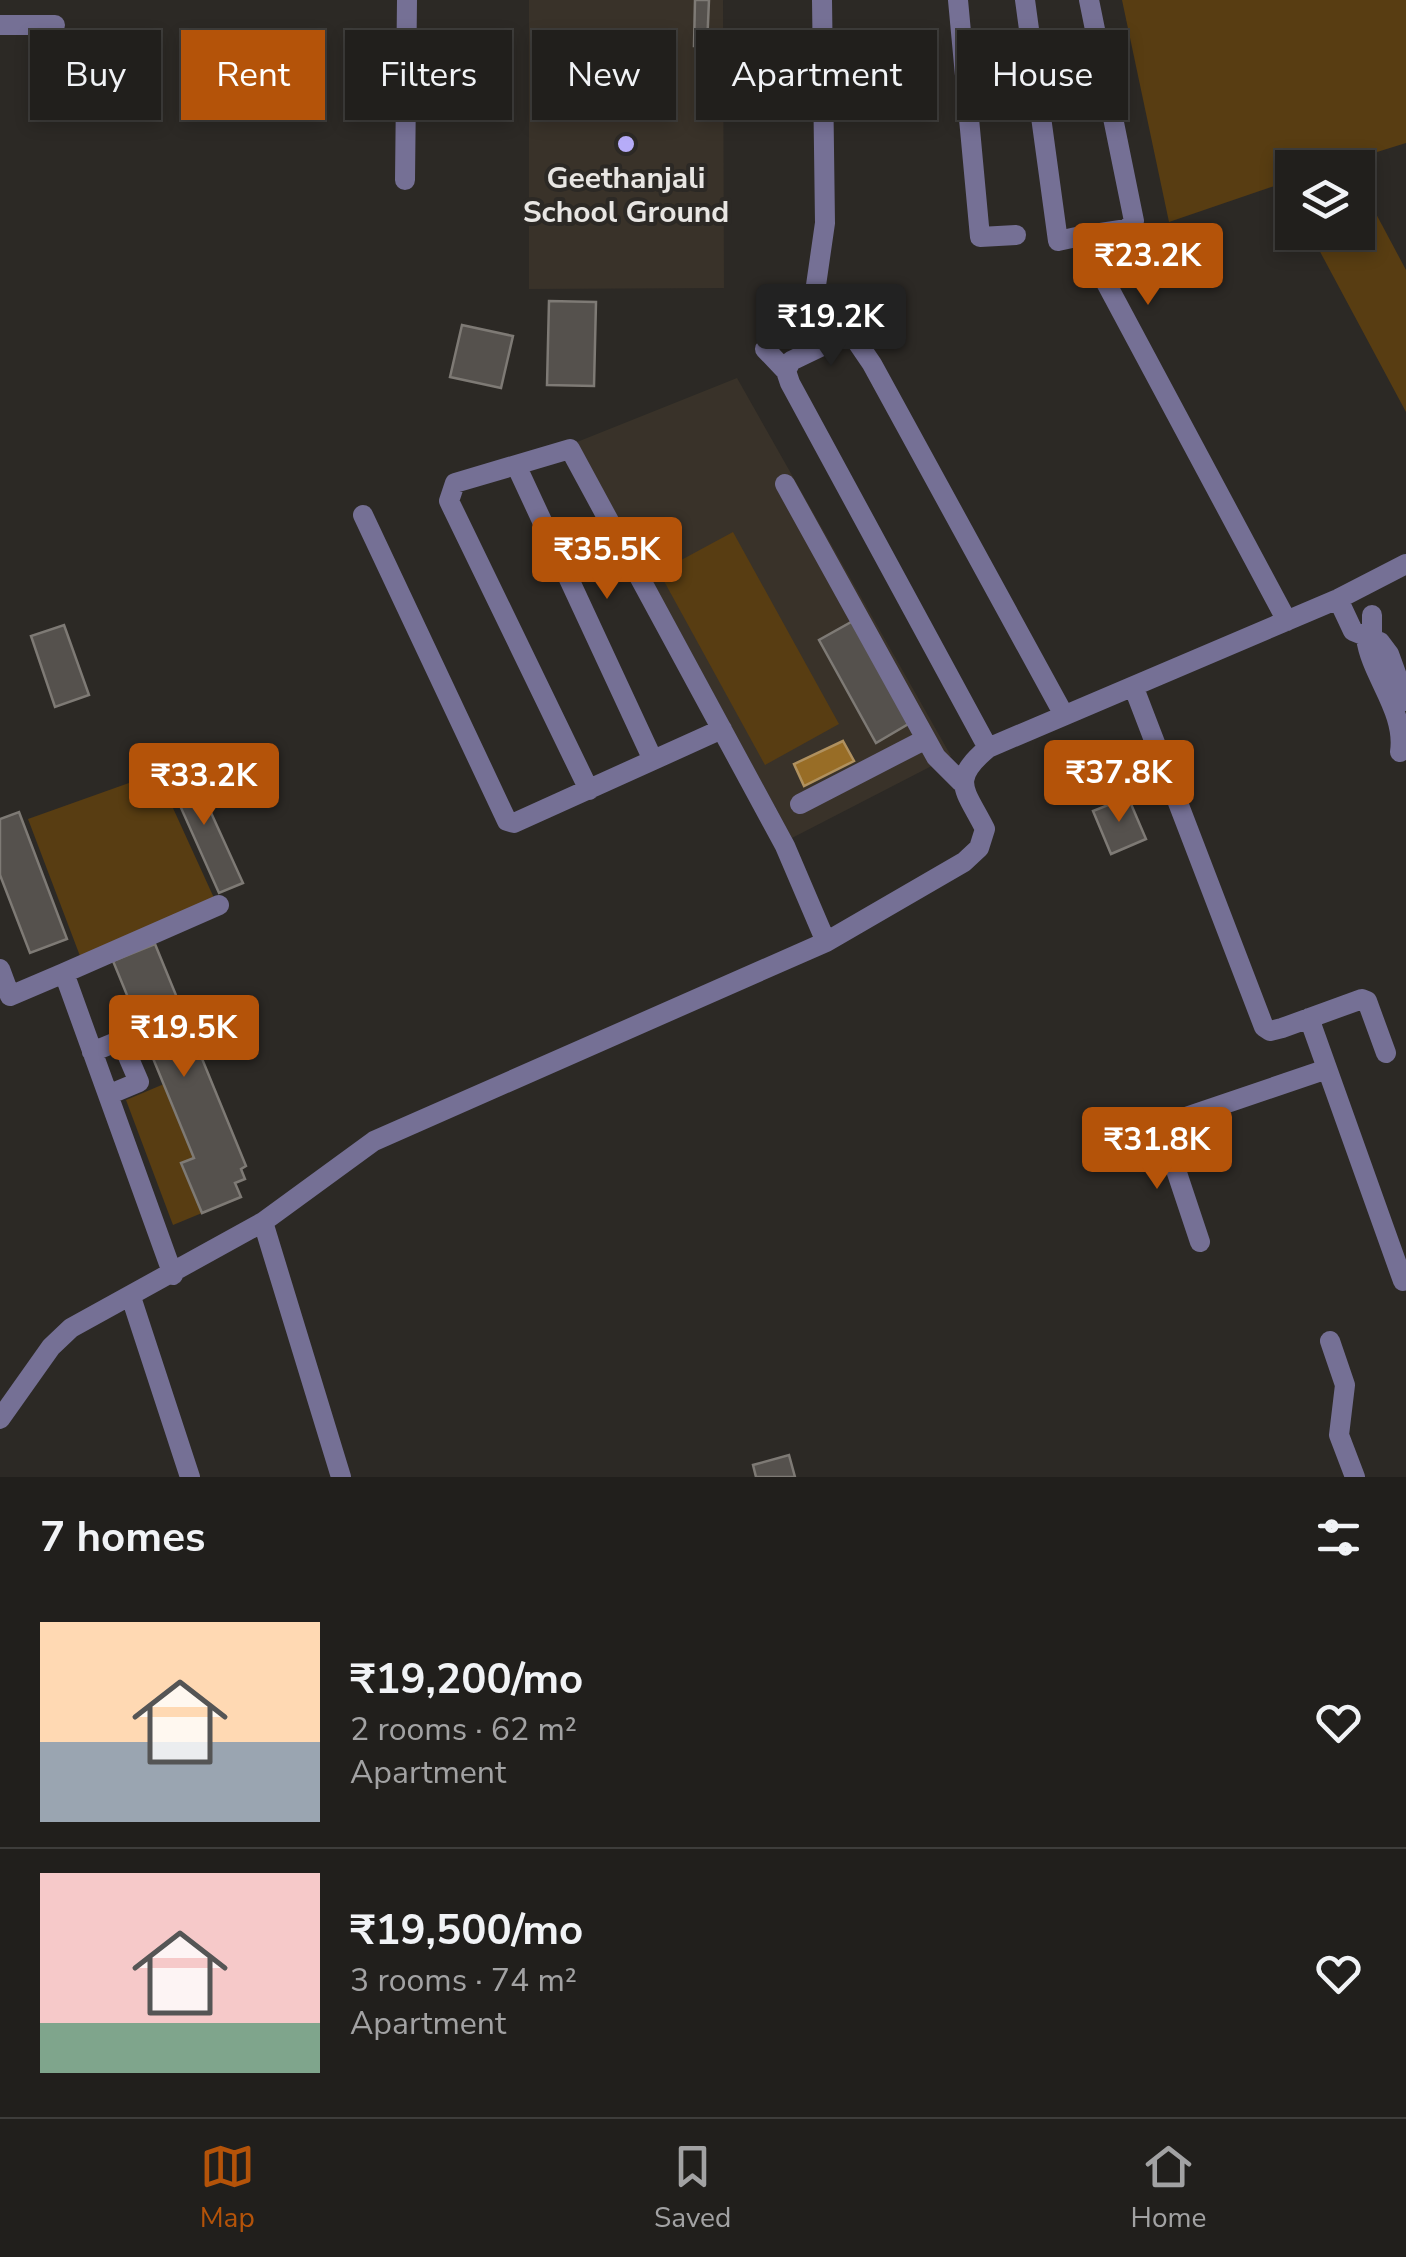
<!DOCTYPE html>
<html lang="en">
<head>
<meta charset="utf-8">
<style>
	:root { --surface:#211f1c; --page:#292725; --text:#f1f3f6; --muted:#a2a2a3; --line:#3e3d3b; --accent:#b45309 }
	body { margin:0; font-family:"Nunito Sans",sans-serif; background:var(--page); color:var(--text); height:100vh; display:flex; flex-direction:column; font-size:38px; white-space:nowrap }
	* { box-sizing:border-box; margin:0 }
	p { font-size:32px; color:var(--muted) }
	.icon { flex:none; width:55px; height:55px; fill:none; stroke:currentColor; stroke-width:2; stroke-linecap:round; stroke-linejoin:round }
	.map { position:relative; height:1477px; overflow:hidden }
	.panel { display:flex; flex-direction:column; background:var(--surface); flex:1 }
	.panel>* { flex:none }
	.banner { position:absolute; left:30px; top:30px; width:1348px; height:90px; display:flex; gap:20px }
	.tools { position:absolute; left:1275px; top:150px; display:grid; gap:20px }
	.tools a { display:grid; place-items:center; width:100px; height:100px; border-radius:0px; background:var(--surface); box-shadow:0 5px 15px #0003,0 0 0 2px var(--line); font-size:50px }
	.price { position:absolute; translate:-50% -85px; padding:0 22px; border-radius:10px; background:var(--accent); color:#fff; font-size:32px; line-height:65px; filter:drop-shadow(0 2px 5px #0008) }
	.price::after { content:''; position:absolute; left:50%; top:60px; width:30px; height:22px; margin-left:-15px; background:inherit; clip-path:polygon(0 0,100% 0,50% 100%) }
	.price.active { background:#222; color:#fff }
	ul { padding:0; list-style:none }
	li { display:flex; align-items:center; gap:30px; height:250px; padding:0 40px }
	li+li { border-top:2px solid var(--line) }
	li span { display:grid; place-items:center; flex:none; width:280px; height:200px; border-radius:0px; color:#555 }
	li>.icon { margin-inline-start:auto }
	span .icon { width:120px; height:120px; fill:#fffc; stroke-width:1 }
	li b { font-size:42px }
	h2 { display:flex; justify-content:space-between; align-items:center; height:120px; padding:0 40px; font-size:42px }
	.chip { padding:0 35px; border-radius:0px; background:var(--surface); box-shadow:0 5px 15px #0003,0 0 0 2px var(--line); font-size:35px; line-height:90px }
	.chip.active { background:var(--accent); color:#fff }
	.dock { display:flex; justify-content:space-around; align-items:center; height:140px; border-top:2px solid var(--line); background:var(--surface); font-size:28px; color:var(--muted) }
	.dock a { display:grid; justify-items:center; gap:5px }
	.dock .active { color:var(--accent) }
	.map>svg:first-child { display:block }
	.built { fill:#393229 }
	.green { fill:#583d12 }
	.water { fill:#986d26; stroke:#b0915f; stroke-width:2.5 }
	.building { fill:#55514d; stroke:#7e7a75; stroke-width:2.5 }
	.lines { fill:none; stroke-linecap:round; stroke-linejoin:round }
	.minor { stroke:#757095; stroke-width:20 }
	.poi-dot { fill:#b6acf8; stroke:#2c2925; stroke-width:4 }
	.labels { text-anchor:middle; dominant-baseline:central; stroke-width:8; stroke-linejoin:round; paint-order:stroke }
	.poi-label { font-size:30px; font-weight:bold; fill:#e8e6e3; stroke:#2c2925 }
</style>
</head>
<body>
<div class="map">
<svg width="1406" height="1477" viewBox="0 0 1406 1477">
	<rect width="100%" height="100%" fill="#2c2925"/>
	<path class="built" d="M529,0H723L724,288L529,289Z
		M737,378L951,756L792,838L577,442Z"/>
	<path class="green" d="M1122,0H1406V143L1348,161L1351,167L1292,168V199L1283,183L1169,222Z
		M1358,180L1406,270V412L1310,233L1358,232Z
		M733,532L839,724L765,765L659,572Z
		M157,773L214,898L80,956L28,819Z
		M164,1084L194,1158L182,1164L202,1213L173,1225L126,1100Z"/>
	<path class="water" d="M843,741L854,761L804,786L794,764Z"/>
	<path class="building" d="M695,0H709L707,46H694Z
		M549,301L596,302L594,386L547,385Z
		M462,325L513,336L501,388L450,377Z
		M853,621L910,723L876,743L819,640Z
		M64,625L89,695L55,707L31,636Z
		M188,762L243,883L219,893L165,772Z
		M1128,797L1146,839L1111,854L1093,811Z
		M19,812L67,939L30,953L0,875V819Z
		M155,944L246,1166L241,1169L245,1179L235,1183L241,1197L202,1213L181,1163L194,1158L113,961Z
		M789,1455L795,1477H756L753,1465Z"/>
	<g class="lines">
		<path class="minor" d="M958,0L980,237L1016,235
			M1025,0L1058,241L1081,236L1287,621
			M0,25H55
			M405,180L407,0
			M1081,236L1127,229L1134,221L1089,0
			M786,371L765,349L813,306L825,223L822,0
			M516,465L653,760
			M785,484L936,757L961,782
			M363,515L507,821L514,823L722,729
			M1338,599L1353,631L1380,642L1389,654L1406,701
			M1366,638C1371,676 1406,711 1400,752
			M1372,639V615
			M1134,688L1264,1027L1270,1031L1282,1028L1362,999L1367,1001L1386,1053
			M988,748L790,383L786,371L791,361L845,335L855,339L872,364L1064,715
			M589,790L449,501L455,483L570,449L785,846L826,942
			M800,804L926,739
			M0,969L10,996L64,973
			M1309,1018L1403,1281L1406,1279
			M92,1052L121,1040L139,1082L108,1095
			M1161,1125L1200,1242
			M1130,1136L1327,1069
			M263,1222L341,1477
			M173,1275L64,973L219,905
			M131,1297L190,1477
			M1330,1341L1345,1385L1339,1435L1355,1477
			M0,1419L51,1347L71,1328L263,1222L374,1141L826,942L964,862L979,848L985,829C965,789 949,781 988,748L1338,599L1406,564"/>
	</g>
	<circle class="poi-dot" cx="626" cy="144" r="10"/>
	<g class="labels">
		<g class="poi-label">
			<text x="626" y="178">Geethanjali<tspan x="626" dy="34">School Ground</tspan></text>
		</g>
	</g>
</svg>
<div class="tools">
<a><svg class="icon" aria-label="layers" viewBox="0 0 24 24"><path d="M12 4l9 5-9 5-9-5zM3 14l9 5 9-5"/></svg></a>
</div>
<b class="price" style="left:1148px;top:308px">₹23.2K</b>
<b class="price active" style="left:831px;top:369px">₹19.2K</b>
<b class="price" style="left:607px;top:602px">₹35.5K</b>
<b class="price" style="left:1119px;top:825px">₹37.8K</b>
<b class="price" style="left:204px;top:828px">₹33.2K</b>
<b class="price" style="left:184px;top:1080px">₹19.5K</b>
<b class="price" style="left:1157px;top:1192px">₹31.8K</b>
<div class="banner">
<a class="chip">Buy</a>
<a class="chip active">Rent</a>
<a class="chip">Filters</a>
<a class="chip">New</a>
<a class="chip">Apartment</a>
<a class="chip">House</a>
</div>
</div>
<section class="panel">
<h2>7 homes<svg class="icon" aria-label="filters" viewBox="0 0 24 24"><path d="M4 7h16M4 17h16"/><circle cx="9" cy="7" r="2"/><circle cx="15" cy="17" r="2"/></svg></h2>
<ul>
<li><span style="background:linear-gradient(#ffd9b3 60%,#9aa5b1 0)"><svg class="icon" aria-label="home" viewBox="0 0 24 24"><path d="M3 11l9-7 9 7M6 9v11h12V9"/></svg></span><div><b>₹19,200/mo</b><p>2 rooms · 62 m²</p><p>Apartment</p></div><svg class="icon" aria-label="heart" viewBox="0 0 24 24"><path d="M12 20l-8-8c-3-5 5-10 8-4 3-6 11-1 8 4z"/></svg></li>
<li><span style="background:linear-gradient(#f6c9c9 75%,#7fa58c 0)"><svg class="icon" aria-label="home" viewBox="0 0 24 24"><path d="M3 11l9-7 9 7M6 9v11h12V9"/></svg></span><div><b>₹19,500/mo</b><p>3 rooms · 74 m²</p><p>Apartment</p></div><svg class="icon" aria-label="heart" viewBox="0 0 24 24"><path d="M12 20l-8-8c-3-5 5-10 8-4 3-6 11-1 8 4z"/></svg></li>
</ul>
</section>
<nav class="dock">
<a class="active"><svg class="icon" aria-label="map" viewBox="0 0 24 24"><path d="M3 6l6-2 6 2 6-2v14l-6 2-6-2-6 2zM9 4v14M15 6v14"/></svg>Map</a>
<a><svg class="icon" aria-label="saved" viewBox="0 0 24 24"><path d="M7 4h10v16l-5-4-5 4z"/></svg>Saved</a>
<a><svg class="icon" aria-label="home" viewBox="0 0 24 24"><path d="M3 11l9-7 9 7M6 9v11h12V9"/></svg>Home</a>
</nav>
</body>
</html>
